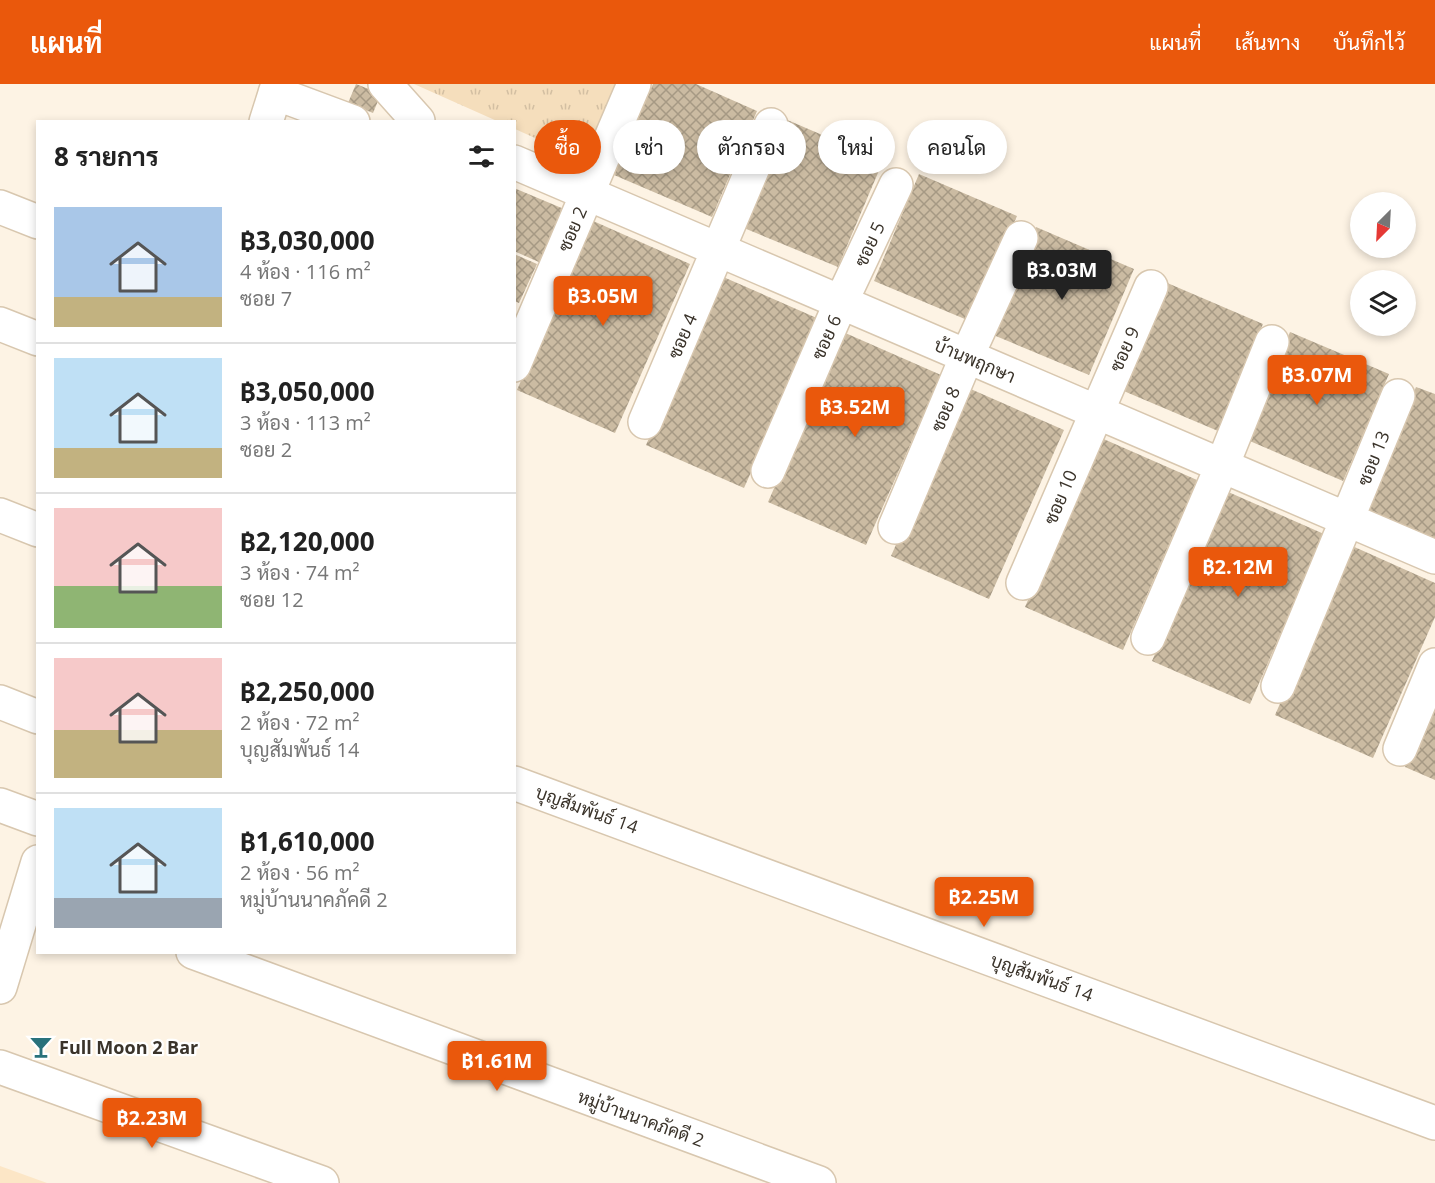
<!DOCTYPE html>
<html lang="th">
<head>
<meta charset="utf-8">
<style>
	:root { --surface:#fff; --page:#f6f6f6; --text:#222; --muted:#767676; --line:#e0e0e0; --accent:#ea580c }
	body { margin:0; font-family:"Open Sans",Sarabun,sans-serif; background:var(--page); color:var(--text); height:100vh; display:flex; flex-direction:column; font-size:22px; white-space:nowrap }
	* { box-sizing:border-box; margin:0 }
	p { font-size:20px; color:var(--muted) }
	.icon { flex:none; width:33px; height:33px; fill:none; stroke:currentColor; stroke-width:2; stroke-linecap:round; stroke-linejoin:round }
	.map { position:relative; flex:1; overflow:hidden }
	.details { position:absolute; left:36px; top:36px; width:480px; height:834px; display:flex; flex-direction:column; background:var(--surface); border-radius:0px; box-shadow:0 3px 9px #0003 }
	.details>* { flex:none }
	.banner { position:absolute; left:534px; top:36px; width:570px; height:54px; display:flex; gap:12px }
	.needle { width:39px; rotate:204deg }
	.controls { position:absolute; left:1350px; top:108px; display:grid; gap:12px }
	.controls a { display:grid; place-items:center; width:66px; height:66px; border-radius:50%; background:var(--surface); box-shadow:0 3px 9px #0003; font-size:30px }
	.price { position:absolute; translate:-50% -51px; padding:0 14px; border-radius:6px; background:var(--accent); color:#fff; font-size:20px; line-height:39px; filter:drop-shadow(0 2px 3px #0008) }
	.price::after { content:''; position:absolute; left:50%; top:36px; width:18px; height:14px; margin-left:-9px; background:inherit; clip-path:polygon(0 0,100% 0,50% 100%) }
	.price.selected { background:#222; color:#fff }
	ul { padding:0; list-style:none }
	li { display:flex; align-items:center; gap:18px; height:150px; padding:0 18px }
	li+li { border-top:2px solid var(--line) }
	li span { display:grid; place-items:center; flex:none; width:168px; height:120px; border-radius:0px; color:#555 }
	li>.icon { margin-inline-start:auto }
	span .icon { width:72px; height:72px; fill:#fffc; stroke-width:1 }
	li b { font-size:26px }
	h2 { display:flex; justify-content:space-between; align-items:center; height:72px; padding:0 18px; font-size:26px }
	.tag { padding:0 21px; border-radius:27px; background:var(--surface); box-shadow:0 3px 9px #0003; font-size:21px; line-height:54px }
	.tag.selected { background:var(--accent); color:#fff }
	header { display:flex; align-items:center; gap:36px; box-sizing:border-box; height:84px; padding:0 30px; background:var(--accent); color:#fff }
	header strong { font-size:28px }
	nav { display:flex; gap:33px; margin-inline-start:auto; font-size:21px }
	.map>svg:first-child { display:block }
	.built { fill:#fce6c6 }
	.park { fill:url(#park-tufts) }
	.building { fill:url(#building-cross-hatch) }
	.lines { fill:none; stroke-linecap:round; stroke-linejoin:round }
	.minor-casing { stroke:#d8c7af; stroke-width:36 }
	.minor { stroke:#fff; stroke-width:33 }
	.labels { text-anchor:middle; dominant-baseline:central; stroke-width:4.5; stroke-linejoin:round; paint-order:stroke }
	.street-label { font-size:18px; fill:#3a332a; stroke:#fff }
	.poi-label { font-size:18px; font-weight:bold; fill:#3a332a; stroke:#fff; text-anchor:start }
</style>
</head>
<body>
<header>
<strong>แผนที่</strong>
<nav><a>แผนที่</a><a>เส้นทาง</a><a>บันทึกไว้</a></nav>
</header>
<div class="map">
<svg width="1435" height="1099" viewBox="0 0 1435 1099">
	<defs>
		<pattern id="park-tufts" width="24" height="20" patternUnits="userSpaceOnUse" patternTransform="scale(1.5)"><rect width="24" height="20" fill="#f5debc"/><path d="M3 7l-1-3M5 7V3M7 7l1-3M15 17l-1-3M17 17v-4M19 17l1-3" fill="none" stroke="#d3bfa2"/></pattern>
		<pattern id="building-cross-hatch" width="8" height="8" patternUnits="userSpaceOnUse" patternTransform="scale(1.5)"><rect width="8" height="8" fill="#cbbba2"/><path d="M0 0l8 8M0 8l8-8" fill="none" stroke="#a69984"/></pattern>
	</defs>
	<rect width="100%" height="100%" fill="#fdf3e4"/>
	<path class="built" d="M0,1082L47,1099H0Z"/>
	<path class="park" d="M414,0H621L586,77L515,45L514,38L497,37Z"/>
	<path class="building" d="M356,0L381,10L373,29L348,19Z
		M653,0H696L757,27L712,133L614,91Z
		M785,35L883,77L838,183L739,142Z
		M919,90L1017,132L972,238L874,197Z
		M514,104L564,125L541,179L514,167Z
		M591,136L690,180L615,349L517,306Z
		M1036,143L1134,185L1089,291L991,250Z
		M514,170L537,180L519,219L514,217Z
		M721,192L819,235L744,404L646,361Z
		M1165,198L1263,240L1218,347L1119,305Z
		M843,248L941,291L866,461L768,418Z
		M1290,248L1389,290L1343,397L1245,355Z
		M966,303L1064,346L989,515L891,472Z
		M1416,303L1435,310V458L1363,428Z
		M1099,353L1197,396L1123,566L1025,523Z
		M1226,407L1324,450L1250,620L1152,577Z
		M1350,461L1435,499V533L1373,674L1275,631Z
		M1435,616V696L1405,683Z"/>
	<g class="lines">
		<g class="minor-casing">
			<path id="minor" d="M385,0L418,37
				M275,9L353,38
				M266,38L278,0
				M514,78L1435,473
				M0,123L38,138
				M0,240L38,255
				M514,281L634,0
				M645,338L771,41
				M768,387L841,218L896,101
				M0,431L38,446
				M895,443L967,272L1021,154
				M1023,499L1151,203
				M1148,554L1222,382L1272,258
				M1278,602L1398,312
				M0,618L38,633
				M1400,665L1435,581
				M514,699L1435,1039
				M0,721L38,735
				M193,868L819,1099
				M0,903L38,778
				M0,983L322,1099"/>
		</g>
		<use href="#minor" class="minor"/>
	</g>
	<defs>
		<g id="bar-bare" transform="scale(1.8)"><path d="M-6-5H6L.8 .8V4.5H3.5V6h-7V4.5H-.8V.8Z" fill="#29727c" stroke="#fff" stroke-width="2.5" paint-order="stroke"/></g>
	</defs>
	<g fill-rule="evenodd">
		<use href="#bar-bare" x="41" y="963"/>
	</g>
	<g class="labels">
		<g class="street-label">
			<text transform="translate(572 145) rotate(-67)">ซอย 2</text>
			<text transform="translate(869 160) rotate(-65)">ซอย 5</text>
			<text transform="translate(682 252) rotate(-67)">ซอย 4</text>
			<text transform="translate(826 253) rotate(-66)">ซอย 6</text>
			<text transform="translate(1124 265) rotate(-66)">ซอย 9</text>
			<text transform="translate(975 276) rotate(23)">บ้านพฤกษา</text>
			<text transform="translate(945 325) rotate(-67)">ซอย 8</text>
			<text transform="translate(1373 374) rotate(-68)">ซอย 13</text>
			<text transform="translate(1060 413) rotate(-67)">ซอย 10</text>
			<text transform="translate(587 725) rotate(20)">บุญสัมพันธ์ 14</text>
			<text transform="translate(1042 893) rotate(20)">บุญสัมพันธ์ 14</text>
			<text transform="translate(641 1034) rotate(20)">หมู่บ้านนาคภัคดี 2</text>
		</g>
		<g class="poi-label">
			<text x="59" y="963">Full Moon 2 Bar</text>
		</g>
	</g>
</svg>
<div class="controls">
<a><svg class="needle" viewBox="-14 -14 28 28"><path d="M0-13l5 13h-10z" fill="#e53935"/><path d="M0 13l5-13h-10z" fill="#767676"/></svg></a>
<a><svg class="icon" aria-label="layers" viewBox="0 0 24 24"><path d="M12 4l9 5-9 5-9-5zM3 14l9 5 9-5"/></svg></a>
</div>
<b class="price selected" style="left:1062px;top:217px">฿3.03M</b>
<b class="price" style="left:603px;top:243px">฿3.05M</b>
<b class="price" style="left:1317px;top:322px">฿3.07M</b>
<b class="price" style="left:855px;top:354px">฿3.52M</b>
<b class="price" style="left:1238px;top:514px">฿2.12M</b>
<b class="price" style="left:984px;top:844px">฿2.25M</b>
<b class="price" style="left:497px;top:1008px">฿1.61M</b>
<b class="price" style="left:152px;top:1065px">฿2.23M</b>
<div class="banner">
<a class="tag selected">ซื้อ</a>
<a class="tag">เช่า</a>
<a class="tag">ตัวกรอง</a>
<a class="tag">ใหม่</a>
<a class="tag">คอนโด</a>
</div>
<section class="details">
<h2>8 รายการ<svg class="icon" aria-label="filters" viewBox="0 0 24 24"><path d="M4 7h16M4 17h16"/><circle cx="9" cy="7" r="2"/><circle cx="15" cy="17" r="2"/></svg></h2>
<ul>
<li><span style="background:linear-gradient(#a9c7e8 75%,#c2b280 0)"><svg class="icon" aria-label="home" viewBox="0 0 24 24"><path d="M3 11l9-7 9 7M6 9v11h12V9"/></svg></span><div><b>฿3,030,000</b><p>4 ห้อง · 116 m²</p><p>ซอย 7</p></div></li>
<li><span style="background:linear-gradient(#bfe0f5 75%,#c2b280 0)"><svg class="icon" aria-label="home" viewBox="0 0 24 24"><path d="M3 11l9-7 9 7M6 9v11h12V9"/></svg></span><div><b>฿3,050,000</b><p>3 ห้อง · 113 m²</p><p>ซอย 2</p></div></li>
<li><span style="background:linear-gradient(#f6c9c9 65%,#8fb573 0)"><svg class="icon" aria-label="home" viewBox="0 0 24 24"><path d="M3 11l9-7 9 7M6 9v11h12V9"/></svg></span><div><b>฿2,120,000</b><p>3 ห้อง · 74 m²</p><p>ซอย 12</p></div></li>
<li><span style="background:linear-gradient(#f6c9c9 60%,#c2b280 0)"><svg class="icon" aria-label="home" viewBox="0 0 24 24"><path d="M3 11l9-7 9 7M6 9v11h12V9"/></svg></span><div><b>฿2,250,000</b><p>2 ห้อง · 72 m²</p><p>บุญสัมพันธ์ 14</p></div></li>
<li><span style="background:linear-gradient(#bfe0f5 75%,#9aa5b1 0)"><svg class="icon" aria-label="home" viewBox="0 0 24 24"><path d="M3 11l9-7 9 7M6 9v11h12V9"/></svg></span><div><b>฿1,610,000</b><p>2 ห้อง · 56 m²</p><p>หมู่บ้านนาคภัคดี 2</p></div></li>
</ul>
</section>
</div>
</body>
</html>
